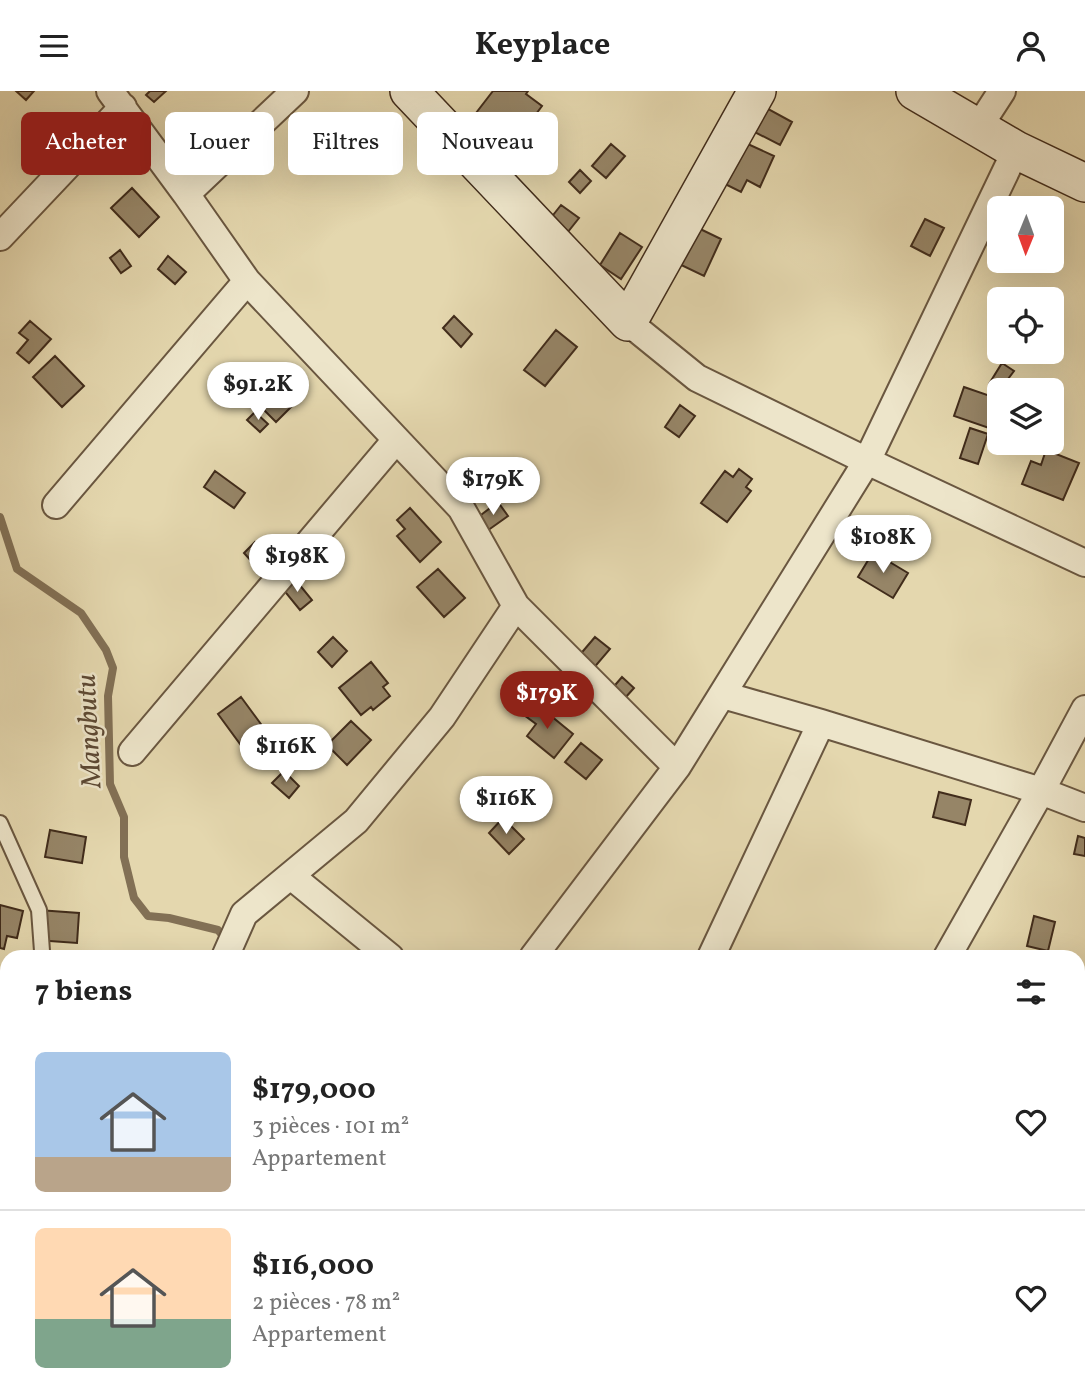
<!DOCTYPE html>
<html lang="fr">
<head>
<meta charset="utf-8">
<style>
	:root { --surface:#fff; --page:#f2f2f2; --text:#222; --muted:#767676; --line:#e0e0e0; --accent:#8f2418 }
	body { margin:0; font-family:Vollkorn,serif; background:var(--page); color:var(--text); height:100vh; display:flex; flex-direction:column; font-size:26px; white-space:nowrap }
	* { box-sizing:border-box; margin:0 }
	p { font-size:23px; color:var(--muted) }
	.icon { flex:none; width:38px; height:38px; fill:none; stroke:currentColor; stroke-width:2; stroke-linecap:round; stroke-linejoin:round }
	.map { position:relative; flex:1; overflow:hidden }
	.drawer { position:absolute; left:0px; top:859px; width:1085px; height:450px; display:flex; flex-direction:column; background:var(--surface); border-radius:21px 21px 0 0; box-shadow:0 7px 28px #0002 }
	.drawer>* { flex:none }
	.banner { position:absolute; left:21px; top:21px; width:700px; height:63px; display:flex; gap:14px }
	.needle { width:46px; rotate:181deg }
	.fabs { position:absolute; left:987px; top:105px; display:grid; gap:14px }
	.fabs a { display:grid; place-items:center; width:77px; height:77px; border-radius:10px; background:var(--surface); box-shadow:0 7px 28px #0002; font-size:35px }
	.price { position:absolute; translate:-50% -60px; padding:0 16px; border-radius:24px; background:#fff; color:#222; font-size:23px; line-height:46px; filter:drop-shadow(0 2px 4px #0008) }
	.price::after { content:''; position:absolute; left:50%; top:42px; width:21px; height:16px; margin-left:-10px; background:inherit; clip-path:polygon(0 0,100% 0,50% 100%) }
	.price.selected { background:var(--accent); color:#fff }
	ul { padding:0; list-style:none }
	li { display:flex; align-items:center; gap:21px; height:175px; padding:0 35px }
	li+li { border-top:2px solid var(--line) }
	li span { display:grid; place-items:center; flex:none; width:196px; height:140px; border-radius:10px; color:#555 }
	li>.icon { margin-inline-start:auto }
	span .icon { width:84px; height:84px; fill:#fffc; stroke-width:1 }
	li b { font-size:30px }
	h2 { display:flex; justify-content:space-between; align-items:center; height:84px; padding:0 35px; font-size:30px }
	.tag { padding:0 24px; border-radius:10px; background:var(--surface); box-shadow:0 7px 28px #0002; font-size:24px; line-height:63px }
	.tag.selected { background:var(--accent); color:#fff }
	header { display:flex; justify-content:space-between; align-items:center; height:91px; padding:0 35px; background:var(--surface); font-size:32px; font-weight:700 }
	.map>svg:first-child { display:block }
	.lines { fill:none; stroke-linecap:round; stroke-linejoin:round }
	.stream { stroke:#827055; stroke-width:8 }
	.building { fill:#968567; stroke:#412c1b; stroke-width:2 }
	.lane-casing { stroke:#6a5740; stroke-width:18 }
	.street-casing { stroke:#6a5740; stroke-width:30 }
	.secondary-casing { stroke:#412c1b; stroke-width:40 }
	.lane { stroke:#ede5ca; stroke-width:14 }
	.street { stroke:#ede5ca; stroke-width:26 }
	.secondary { stroke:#ede5ca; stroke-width:37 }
	.labels { text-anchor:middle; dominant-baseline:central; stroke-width:5; stroke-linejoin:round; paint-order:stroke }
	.water-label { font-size:28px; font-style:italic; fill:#5c4833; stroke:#ede5ca }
</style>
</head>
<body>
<header><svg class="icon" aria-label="menu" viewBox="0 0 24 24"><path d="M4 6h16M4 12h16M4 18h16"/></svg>Keyplace<svg class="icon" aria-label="person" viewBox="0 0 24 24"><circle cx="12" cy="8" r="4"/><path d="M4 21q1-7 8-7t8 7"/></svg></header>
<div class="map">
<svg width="1085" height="1308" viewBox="0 0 1085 1308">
	<rect width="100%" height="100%" fill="#e4d7ae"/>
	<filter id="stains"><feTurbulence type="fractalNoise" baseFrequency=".00286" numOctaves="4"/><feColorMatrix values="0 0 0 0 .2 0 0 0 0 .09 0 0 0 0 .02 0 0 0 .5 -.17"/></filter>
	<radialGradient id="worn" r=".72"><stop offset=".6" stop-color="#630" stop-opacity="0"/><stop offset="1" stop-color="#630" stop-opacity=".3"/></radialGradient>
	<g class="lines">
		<path class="stream" d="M0,426L17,478L81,522L106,559L113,577L108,605L110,693L124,726V766L134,807L148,825L169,827L218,839L227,850
			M0,960L7,966
			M924,1302L931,1308"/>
	</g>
	<path class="building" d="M16,0H34L26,9Z
		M150,0H166L154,11L146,4Z
		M493,0H528L526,3L542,15L515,51L476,22Z
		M757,12L792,31L780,54L745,36Z
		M739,49L774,65L760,96L747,89L741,101L719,90Z
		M611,53L625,65L606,87L592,75Z
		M187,64L195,76L186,83L177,71Z
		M580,79L591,90L580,102L569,91Z
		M132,97L159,126L139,146L111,117Z
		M561,114L579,127L563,147L546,133Z
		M925,128L944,137L930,165L911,155Z
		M694,135L721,148L704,185L677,172Z
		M620,142L642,156L621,188L600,174Z
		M120,159L131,175L121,182L110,167Z
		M168,165L186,181L175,193L158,178Z
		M454,225L472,243L461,256L443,237Z
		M30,230L51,248L29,272L17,262L28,249L19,242Z
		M556,239L577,256L545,295L524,279Z
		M55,265L84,295L62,316L33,286Z
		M1002,272L1014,280L999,300L989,293Z
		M282,293L299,308L276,331L261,316Z
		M964,296L999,308L989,337L954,325Z
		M680,314L695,325L679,346L665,336Z
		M255,321L268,333L260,341L247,329Z
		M970,337L988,343L978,373L960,367Z
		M1046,359L1079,372L1063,409L1022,393L1031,370L1041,374Z
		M739,378L752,388L746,396L751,400L727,431L701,412L725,380L733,386Z
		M215,380L245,402L234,417L204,396Z
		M498,411L508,425L487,440L477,427Z
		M410,417L441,451L420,471L397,445L405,438L397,429Z
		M255,451L266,461L254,473L244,462Z
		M873,461L908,482L893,507L858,486Z
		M438,478L465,507L444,526L417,496Z
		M294,487L312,509L300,519L282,497Z
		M333,546L347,560L332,576L318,561Z
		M595,546L610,558L592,579L578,566Z
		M371,571L388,592L383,596L390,605L373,619L371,616L361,624L339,597Z
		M622,586L634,597L616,617L604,607Z
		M569,601L579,611L568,621L559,611Z
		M241,606L266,640L243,657L218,623Z
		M534,611L573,643L554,667L527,645L536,633L524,624Z
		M351,630L371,649L347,674L327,654Z
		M581,652L602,669L586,688L565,671Z
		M284,680L299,695L289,707L272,692Z
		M939,701L971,709L965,734L933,726Z
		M503,727L524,748L509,763L489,742Z
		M50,739L86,746L82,772L45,766Z
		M1078,745L1085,747V765L1074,763Z
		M0,814L23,820L17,847L7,845L4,858L0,857Z
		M38,819L79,822L77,852L36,849Z
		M1034,825L1055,831L1048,860L1027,855Z
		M746,861L781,866H745Z
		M3,1132L7,1134V1150L0,1145V1137Z
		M0,1173L7,1179L0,1189Z
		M7,1191V1224L0,1221V1203Z
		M69,1302L90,1308H67Z
		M212,1302H239L237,1308H225L212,1303Z
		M332,1302H378L393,1308H329Z
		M689,1302H719L718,1308H689Z"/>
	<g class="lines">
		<g class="lane-casing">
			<path id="lane" d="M0,732L39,819L42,860"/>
		</g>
		<g class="street-casing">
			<path id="street" d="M110,0L186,103L247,190L461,417L516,515L677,676
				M978,37L1002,0
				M186,103L295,0
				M0,146L123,16
				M628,231L697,287L867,370L1085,472
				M56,414L247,190
				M723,604L821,632L1041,700L1085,717
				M132,661L396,349
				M291,785L390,866
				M225,866L244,823L356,730L442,626L516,515
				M533,866L677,676L867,370L1016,59
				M711,866L821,632
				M947,866L1041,700L1085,618
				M1078,949L1085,951
				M1078,1188L1085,1191
				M1078,1276L1085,1266
				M146,1302L164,1308
				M38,1308L41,1302
				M260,1308L263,1302
				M499,1308L502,1302
				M755,1308L757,1302
				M1058,1308L1062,1302"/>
		</g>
		<g class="secondary-casing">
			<path id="secondary" d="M409,0L628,231L757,0
				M915,0L1016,59L1085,92"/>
		</g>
		<use href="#lane" class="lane"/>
		<use href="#street" class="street"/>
		<use href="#secondary" class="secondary"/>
	</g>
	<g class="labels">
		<g class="water-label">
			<text transform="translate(90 640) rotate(-93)">Mangbutu</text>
		</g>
	</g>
	<rect width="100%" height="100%" filter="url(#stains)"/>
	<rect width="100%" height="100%" fill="url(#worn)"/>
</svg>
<div class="fabs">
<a><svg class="needle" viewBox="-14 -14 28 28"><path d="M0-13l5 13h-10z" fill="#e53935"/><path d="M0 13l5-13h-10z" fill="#767676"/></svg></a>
<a><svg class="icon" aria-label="locate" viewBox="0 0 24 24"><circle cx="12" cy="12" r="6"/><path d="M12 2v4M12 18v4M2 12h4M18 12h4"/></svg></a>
<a><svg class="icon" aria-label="layers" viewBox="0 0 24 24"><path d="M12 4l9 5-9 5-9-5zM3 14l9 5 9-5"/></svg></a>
</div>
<b class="price" style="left:258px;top:331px">$91.2K</b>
<b class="price" style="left:493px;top:426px">$179K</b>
<b class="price" style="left:883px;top:484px">$108K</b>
<b class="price" style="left:297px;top:503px">$198K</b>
<b class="price selected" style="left:547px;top:640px">$179K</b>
<b class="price" style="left:286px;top:693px">$116K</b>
<b class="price" style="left:506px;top:745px">$116K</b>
<div class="banner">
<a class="tag selected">Acheter</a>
<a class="tag">Louer</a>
<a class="tag">Filtres</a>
<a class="tag">Nouveau</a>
</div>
<section class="drawer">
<h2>7 biens<svg class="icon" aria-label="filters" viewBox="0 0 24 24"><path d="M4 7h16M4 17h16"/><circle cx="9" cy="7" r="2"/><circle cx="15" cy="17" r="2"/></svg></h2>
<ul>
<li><span style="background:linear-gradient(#a9c7e8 75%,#b9a48a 0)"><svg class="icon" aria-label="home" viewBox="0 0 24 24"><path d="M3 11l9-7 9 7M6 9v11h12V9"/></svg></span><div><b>$179,000</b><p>3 pièces · 101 m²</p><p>Appartement</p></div><svg class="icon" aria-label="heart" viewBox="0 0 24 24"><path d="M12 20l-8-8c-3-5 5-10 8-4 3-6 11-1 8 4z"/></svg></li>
<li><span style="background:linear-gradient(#ffd9b3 65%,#7fa58c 0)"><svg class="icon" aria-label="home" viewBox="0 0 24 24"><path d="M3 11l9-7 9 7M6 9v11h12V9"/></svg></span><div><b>$116,000</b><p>2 pièces · 78 m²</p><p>Appartement</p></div><svg class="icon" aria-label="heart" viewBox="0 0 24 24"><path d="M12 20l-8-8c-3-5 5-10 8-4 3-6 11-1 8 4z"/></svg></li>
</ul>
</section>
</div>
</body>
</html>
